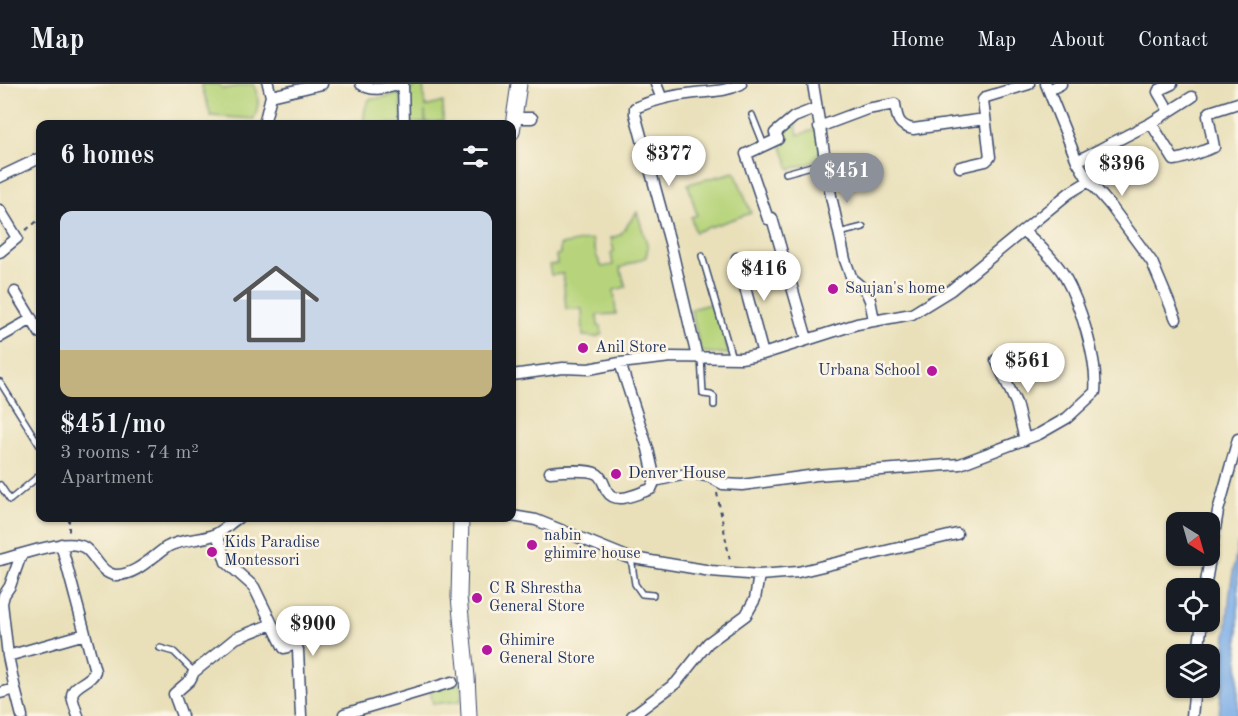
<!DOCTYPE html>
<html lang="en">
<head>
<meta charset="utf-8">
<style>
	:root { --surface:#171b24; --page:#20242c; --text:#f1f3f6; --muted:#9ea1a6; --line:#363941; --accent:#8c9099 }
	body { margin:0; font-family:"Old Standard TT",serif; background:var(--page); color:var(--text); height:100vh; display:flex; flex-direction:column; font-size:22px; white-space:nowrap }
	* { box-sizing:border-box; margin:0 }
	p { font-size:20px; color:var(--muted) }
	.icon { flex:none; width:33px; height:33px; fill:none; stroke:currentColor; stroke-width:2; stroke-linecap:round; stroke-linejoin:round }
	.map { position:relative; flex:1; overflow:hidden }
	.panel { position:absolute; left:36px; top:36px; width:480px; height:402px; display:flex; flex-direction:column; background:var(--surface); border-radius:12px; box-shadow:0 2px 4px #0004 }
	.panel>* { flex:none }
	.needle { width:39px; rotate:143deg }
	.fabs { position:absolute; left:1166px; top:428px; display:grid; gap:12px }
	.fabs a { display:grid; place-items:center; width:54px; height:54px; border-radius:12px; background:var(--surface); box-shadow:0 2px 4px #0004; font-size:30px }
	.price { position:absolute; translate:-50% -51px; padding:0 14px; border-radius:21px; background:#fff; color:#222; font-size:20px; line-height:39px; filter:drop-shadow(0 2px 3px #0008) }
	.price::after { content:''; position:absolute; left:50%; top:36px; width:18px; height:14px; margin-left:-9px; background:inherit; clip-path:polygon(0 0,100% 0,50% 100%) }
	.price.current { background:var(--accent); color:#fff }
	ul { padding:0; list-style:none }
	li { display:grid; align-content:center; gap:12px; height:318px; padding:0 24px }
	li span { display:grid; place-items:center; height:186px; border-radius:12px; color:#555 }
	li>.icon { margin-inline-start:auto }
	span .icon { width:108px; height:108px; fill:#fffc; stroke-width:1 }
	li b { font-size:26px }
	h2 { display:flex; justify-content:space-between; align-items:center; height:72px; padding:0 24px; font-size:26px }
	header { display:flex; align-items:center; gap:36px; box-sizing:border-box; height:84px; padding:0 30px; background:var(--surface); border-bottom:2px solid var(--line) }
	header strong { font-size:28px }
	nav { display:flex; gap:33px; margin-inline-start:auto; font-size:21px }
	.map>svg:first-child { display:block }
	.green { fill:#b7d47b; stroke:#69826c; stroke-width:1.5 }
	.water { fill:#7bade7; stroke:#4b6ea2; stroke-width:1.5 }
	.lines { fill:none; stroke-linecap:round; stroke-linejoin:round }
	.lane-casing { stroke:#3a4a6c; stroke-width:8 }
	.street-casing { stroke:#3a4a6c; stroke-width:13 }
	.secondary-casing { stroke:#3a4a6c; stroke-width:17 }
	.path { stroke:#3a4a6c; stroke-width:2; stroke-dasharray:4.5 4.5; stroke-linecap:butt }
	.lane { stroke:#fff; stroke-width:5 }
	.street { stroke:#fff; stroke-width:10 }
	.secondary { stroke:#fff; stroke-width:15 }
	.poi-dot { fill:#b5179e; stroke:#fcf5e5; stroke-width:2 }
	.labels { text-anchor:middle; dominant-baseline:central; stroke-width:5; stroke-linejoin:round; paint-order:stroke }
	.poi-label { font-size:16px; fill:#1b2f5e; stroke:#fcf5e5; text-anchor:start }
</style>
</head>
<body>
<header>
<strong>Map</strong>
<nav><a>Home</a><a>Map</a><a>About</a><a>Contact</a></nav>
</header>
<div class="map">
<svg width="1238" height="632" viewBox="0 0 1238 632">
	<rect width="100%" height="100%" fill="#fcf5e5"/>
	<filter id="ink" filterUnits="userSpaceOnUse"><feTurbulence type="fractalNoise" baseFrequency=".0167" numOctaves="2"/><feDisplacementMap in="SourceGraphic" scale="12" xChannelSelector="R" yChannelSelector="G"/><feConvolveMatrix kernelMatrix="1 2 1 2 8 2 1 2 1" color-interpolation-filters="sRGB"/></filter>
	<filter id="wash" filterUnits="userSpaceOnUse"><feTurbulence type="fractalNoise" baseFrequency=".008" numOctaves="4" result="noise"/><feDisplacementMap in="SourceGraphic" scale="24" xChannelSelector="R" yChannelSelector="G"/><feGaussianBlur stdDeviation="1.35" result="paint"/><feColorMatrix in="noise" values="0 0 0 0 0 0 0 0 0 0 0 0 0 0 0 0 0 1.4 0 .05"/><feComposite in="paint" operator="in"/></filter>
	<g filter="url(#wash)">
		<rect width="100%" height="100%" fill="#e9e0ba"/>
		<path class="green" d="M201,0H219L223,5L253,0C260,14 259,21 254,35L211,32Z
			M423,0L425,23L443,18V37L426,39L425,27V39L406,40L407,6Z
			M401,10L402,40H364C364,31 364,21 371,14L374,15Z
			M795,35L798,51L817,45L822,76L790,85L777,49Z
			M735,88L751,129L695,148L691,133L697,131L688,100Z
			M637,128L648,163L646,173L620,184L626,203L614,206L616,230L597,231L598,242H601L602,250L596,253L583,252L582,225H566L563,190L551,191L549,181L557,180L556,171L560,170V161L592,155L597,173L602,183L613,181L611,169L614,168L611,154L620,151Z
			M714,219L729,270L701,268L691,225Z
			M462,598L461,617L433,620L430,606Z"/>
		<path class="water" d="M1238,459V632H1219L1230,506Z"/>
	</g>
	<g filter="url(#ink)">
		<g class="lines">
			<g class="lane-casing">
				<path id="lane" d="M752,31L764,61
					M786,89L826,78
					M839,149L863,143
					M702,172L732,274
					M701,273L703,310L711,311L714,313V321
					M0,298L40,362
					M0,401L10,416L40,391
					M631,474L635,500L642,510L653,511
					M160,564L174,568L194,588"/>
			</g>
			<g class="street-casing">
				<path id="street" d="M361,0C373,9 389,3 403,0
					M403,0L404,40
					M656,0L662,15
					M813,0L831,112L845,176L852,195L866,207L870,216L874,236
					M1046,0L1077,77L1089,97L1110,121L1152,178L1176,235
					M1049,6L1061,0
					M271,12L322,0
					M1169,27L1158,8L1159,6L1172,0
					M514,34H532
					M1151,39L1192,13
					M264,40L271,12L268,0
					M819,43L867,25L895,20C897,34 898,42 913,45L985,35
					M1077,77L1151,39L1174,76C1186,75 1202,67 1214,63L1208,32L1210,28L1238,19
					M960,83L986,77L990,73L983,16L986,13L1029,0
					M0,93L40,74
					M0,126L17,154L0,168
					M737,174L763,270
					M15,208L40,249
					M0,253L32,235
					M807,255L772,134L768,135L746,70L778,55L775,49L794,33L817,24
					M697,273L671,162L635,30V24C653,16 675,11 695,9C712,7 725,8 741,0
					M996,276L1016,319L1025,356
					M620,279L648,365L655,396H659L691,389L710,393L723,400L742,401L816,391L960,380L1039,350L1067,334L1095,308C1098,276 1080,219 1064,191C1057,179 1035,156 1023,147
					M512,291L563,284L589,285L620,279L671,273L741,274L763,270L857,240L912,230L951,206L1069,109L1089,97
					M550,388C560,387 589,385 597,390C603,394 604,402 607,407C616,422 638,409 651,405L655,396
					M512,432L536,436L627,473L711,487L759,491L798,488L957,450
					M61,460L95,587C92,598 72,600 72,612C73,618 76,626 78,632
					M0,476C19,472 68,452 85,464C96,472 100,489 115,491C135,492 152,473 167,463C182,454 201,457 216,450C224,446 231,438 238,434
					M1205,504L1218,427L1238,355
					M272,540L284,564L296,560L298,566L301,632
					M1198,570L1202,537
					M8,572L85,550
					M15,605L22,632
					M0,609L15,605L8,572L2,519L4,511L10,502L21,471
					M344,630L452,598
					M182,632L174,610L190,596L194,588L236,554L272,540L254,503L226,478L217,450
					M632,632L676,599L708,559L746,531L755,515L759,491
					M1192,632L1195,603"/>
			</g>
			<g class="secondary-casing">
				<path id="secondary" d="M512,48L519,0
					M461,434L459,513L467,593L469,632"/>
			</g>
			<path class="path" d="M26,146L40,135
				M717,409L730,477
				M69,434V449"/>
			<use href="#lane" class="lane"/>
			<use href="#street" class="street"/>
			<use href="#secondary" class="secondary"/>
		</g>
	</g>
	<g class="poi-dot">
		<circle cx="833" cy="205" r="6"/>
		<circle cx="583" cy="264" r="6"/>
		<circle cx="932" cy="287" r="6"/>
		<circle cx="616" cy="390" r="6"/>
		<circle cx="532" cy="461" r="6"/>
		<circle cx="212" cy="468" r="6"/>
		<circle cx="477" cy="514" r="6"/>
		<circle cx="487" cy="566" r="6"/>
	</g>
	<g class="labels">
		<g class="poi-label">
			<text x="845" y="205">Saujan's home</text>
			<text x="595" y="264">Anil Store</text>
			<text x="920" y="287" text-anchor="end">Urbana School</text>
			<text x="628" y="390">Denver House</text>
			<text x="544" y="452">nabin<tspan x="544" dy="18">ghimire house</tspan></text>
			<text x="224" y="459">Kids Paradise<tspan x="224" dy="18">Montessori</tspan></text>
			<text x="489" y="505">C R Shrestha<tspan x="489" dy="18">General Store</tspan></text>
			<text x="499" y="557">Ghimire<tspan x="499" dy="18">General Store</tspan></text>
		</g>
	</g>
</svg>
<div class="fabs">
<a><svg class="needle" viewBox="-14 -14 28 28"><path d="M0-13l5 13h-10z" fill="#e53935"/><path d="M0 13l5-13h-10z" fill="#9ea1a6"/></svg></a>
<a><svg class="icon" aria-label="locate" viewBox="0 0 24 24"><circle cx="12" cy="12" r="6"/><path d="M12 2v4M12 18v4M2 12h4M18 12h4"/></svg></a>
<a><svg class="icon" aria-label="layers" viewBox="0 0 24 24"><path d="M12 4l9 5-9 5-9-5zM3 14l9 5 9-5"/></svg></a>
</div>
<b class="price" style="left:669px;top:103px">$377</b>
<b class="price" style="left:1122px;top:113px">$396</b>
<b class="price current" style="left:847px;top:120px">$451</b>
<b class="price" style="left:764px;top:218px">$416</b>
<b class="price" style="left:1028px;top:310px">$561</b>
<b class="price" style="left:313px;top:573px">$900</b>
<section class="panel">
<h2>6 homes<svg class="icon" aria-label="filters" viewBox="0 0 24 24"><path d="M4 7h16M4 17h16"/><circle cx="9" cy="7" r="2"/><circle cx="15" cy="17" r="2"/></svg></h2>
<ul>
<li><span style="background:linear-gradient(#c9d6e8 75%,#c2b280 0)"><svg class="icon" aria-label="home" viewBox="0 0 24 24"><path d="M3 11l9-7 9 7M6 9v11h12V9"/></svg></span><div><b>$451/mo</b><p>3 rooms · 74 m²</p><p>Apartment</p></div></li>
</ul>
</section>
</div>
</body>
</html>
